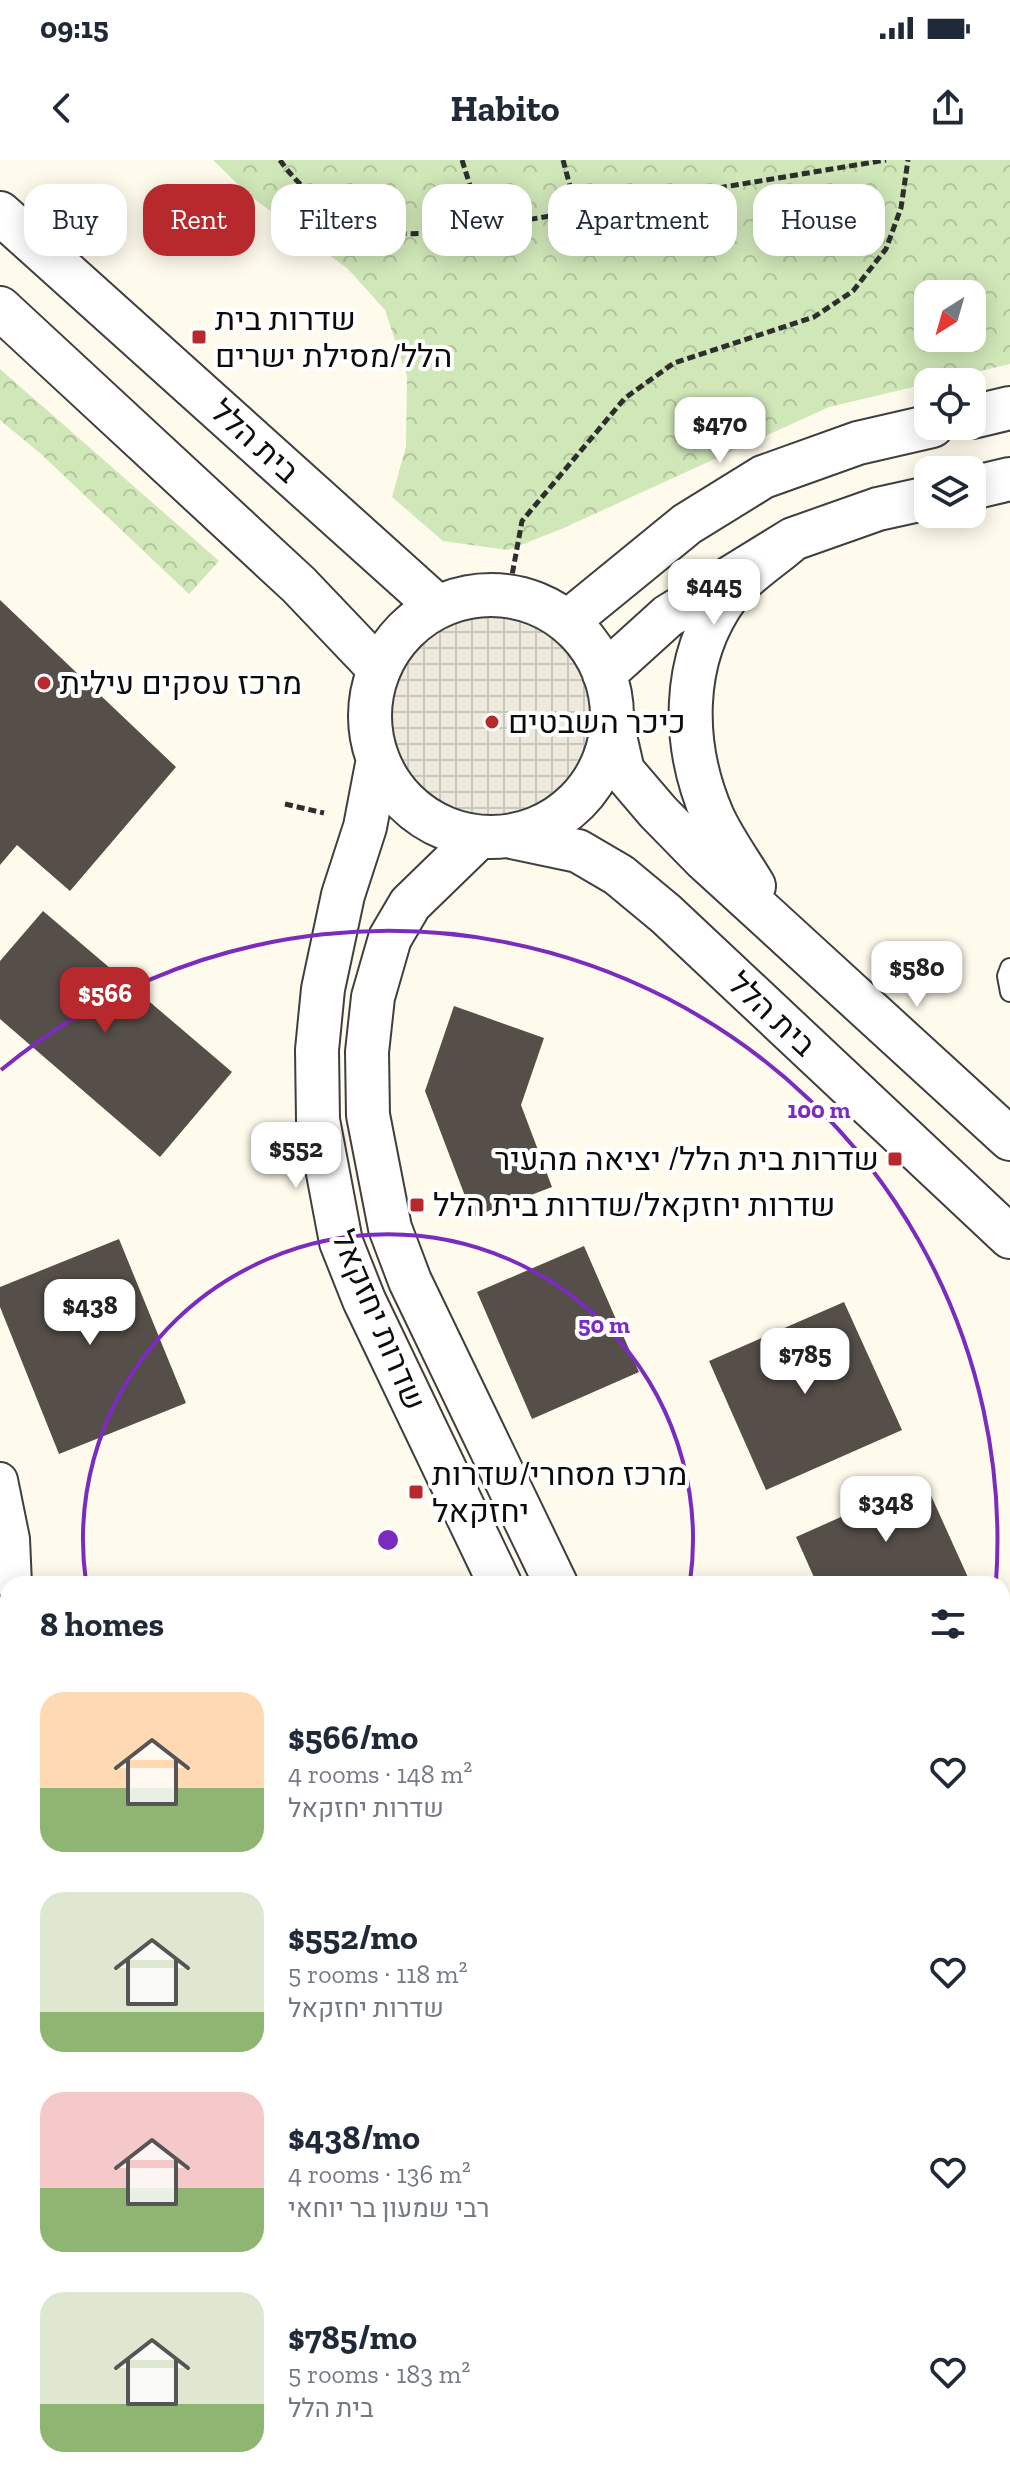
<!DOCTYPE html>
<html lang="en">
<head>
<meta charset="utf-8">
<style>
	:root { --surface:#fff; --page:#f6f6f7; --text:#1f2937; --muted:#747a83; --accent:#b8292e }
	body { margin:0; font-family:"Zilla Slab",Heebo,serif; background:var(--page); color:var(--text); height:100vh; display:flex; flex-direction:column; font-size:30px; white-space:nowrap }
	* { box-sizing:border-box; margin:0 }
	p { font-size:26px; color:var(--muted) }
	.icon { flex:none; width:44px; height:44px; fill:none; stroke:currentColor; stroke-width:2; stroke-linecap:round; stroke-linejoin:round }
	.map { position:relative; flex:1; overflow:hidden }
	.sheet { position:absolute; left:0px; top:1416px; width:1010px; height:914px; display:flex; flex-direction:column; background:var(--surface); border-radius:24px 24px 0 0; box-shadow:0 4px 20px #0003 }
	.sheet>* { flex:none }
	.guide { position:absolute; left:24px; top:24px; width:962px; height:72px; display:flex; gap:16px }
	.needle { width:52px; rotate:217deg }
	.tools { position:absolute; left:914px; top:120px; display:grid; gap:16px }
	.tools a { display:grid; place-items:center; width:72px; height:72px; border-radius:16px; background:var(--surface); box-shadow:0 4px 20px #0003; font-size:40px }
	.price { position:absolute; translate:-50% -68px; padding:0 18px; border-radius:16px; background:#fff; color:#222; font-size:26px; line-height:52px; filter:drop-shadow(0 2px 4px #0008) }
	.price::after { content:''; position:absolute; left:50%; top:48px; width:24px; height:18px; margin-left:-12px; background:inherit; clip-path:polygon(0 0,100% 0,50% 100%) }
	.price.active { background:var(--accent); color:#fff }
	ul { padding:0; list-style:none }
	li { display:flex; align-items:center; gap:24px; height:200px; padding:0 40px }
	li span { display:grid; place-items:center; flex:none; width:224px; height:160px; border-radius:24px; color:#555 }
	li>.icon { margin-inline-start:auto }
	span .icon { width:96px; height:96px; fill:#fffc; stroke-width:1 }
	li b { font-size:34px }
	h2 { display:flex; justify-content:space-between; align-items:center; height:96px; padding:0 40px; font-size:34px }
	.pill { padding:0 28px; border-radius:24px; background:var(--surface); box-shadow:0 4px 20px #0003; font-size:28px; line-height:72px }
	.pill.active { background:var(--accent); color:#fff }
	.status { display:flex; justify-content:space-between; align-items:center; height:56px; padding:0 40px; background:var(--surface); direction:ltr }
	.status svg { height:22px; fill:currentColor }
	header { display:flex; justify-content:space-between; align-items:center; height:104px; padding:0 40px; background:var(--surface); font-size:36px; font-weight:700 }
	.map>svg:first-child { display:block }
	.park { fill:url(#park-crowns); fill-rule:evenodd }
	.plaza { fill:url(#plaza-grid) }
	.building { fill:#554e49 }
	.lines { fill:none; stroke-linecap:round; stroke-linejoin:round }
	.service-casing { stroke:#3f3f3f; stroke-width:22 }
	.minor-casing { stroke:#3f3f3f; stroke-width:38 }
	.tertiary-casing { stroke:#3f3f3f; stroke-width:46 }
	.path { stroke:#2e2e2e; stroke-width:5; stroke-dasharray:8 4; stroke-linecap:butt }
	.service { stroke:#fff; stroke-width:18 }
	.minor { stroke:#fff; stroke-width:34 }
	.tertiary { stroke:#fff; stroke-width:42 }
	.ring { fill:none; stroke:#7b2cbf; stroke-width:4 }
	.poi-dot { fill:#b8292e; stroke:#fff; stroke-width:3 }
	.labels { text-anchor:middle; dominant-baseline:central; stroke-width:8; stroke-linejoin:round; paint-order:stroke }
	.poi-label { font-size:32px; fill:#0c0c0c; stroke:#fff; text-anchor:start }
	.street-label { font-size:32px; fill:#0c0c0c; stroke:#fff }
	.centre { fill:#7b2cbf; stroke:#fff; stroke-width:4 }
	.ring-label { font-size:24px; text-anchor:middle; font-weight:bold; fill:#7b2cbf; stroke:#fff; stroke-width:8; stroke-linejoin:round; paint-order:stroke }
</style>
</head>
<body>
<div class="status"><b>09:15</b><svg viewBox="0 0 49 12"><path d="M0 12V9h3v3zM5 12V6h3v6zM10 12V3h3v9zM15 12V0h3v12zM26 1h20v11H26zM47 4h2v5h-2z"/></svg></div>
<header><svg class="icon" aria-label="back" viewBox="0 0 24 24"><path d="M15 5l-7 7 7 7"/></svg>Habito<svg class="icon" aria-label="share" viewBox="0 0 24 24"><path d="M12 15V3M7 8l5-5 5 5M5 13v7h14v-7"/></svg></header>
<div class="map">
<svg width="1010" height="2329" viewBox="0 0 1010 2329">
	<defs>
		<pattern id="park-crowns" width="20" height="18" patternUnits="userSpaceOnUse" patternTransform="scale(2)"><rect width="20" height="18" fill="#d0e7b8"/><path d="M2 6a3 3 0 1 1 6 0M12 15a3 3 0 1 1 6 0" fill="none" stroke="#b1c59d"/></pattern>
		<pattern id="plaza-grid" width="8" height="8" patternUnits="userSpaceOnUse" patternTransform="scale(2)"><rect width="8" height="8" fill="#ede9dc"/><path d="M0 4h8M4 0v8" fill="none" stroke="#cac7bc"/></pattern>
	</defs>
	<rect width="100%" height="100%" fill="#fefbec"/>
	<path class="park" d="M213,0H1010V204L829,247L559,370L508,390L443,381L392,337L406,286L407,216L385,150L348,109L249,35ZM972,134V178H928V134Z
		M0,209L219,401L189,434L41,294L0,260Z"/>
	<path class="plaza" d="M486,436L523,437L556,452L584,476L603,508L612,544L608,583L593,619L566,647L532,666L493,677L454,666L418,647L391,618L375,581L371,541L380,508L397,478L422,455L453,439Z"/>
	<path class="building" d="M0,440L176,607L70,731L17,685L0,705Z
		M43,751L232,912L160,997L0,859V801Z
		M454,846L544,878L521,945L552,1027L473,1057L425,931Z
		M119,1079L186,1243L59,1294L0,1147V1127Z
		M584,1086L639,1212L532,1259L477,1132Z
		M844,1142L902,1270L766,1330L709,1201Z
		M924,1320L971,1424H817L796,1377Z
		M1010,1624V1772L1002,1776V1627Z
		M1010,1817V1855H1009L1002,1832V1820Z
		M1002,2050H1010V2189H1002Z
		M314,2322H394L393,2329H318Z
		M845,2322H939L935,2329H840Z"/>
	<g class="lines">
		<g class="service-casing">
			<path id="service" d="M1010,808L1007,816L1010,832"/>
		</g>
		<g class="minor-casing">
			<path id="minor" d="M0,1320L12,1379L14,1424
				M0,1533L6,1519L8,1503"/>
		</g>
		<g class="tertiary-casing">
			<path id="tertiary" d="M0,53L438,447
				M0,148L299,425L379,509
				M972,257L1010,248
				M972,328L1010,319
				M370 556a121 121 0 1 1 242 0a121 121 0 1 1-242 0Z
				M567,462L687,364L763,317L858,283L932,266
				M604,514L668,456L793,379L878,349L928,338
				M612,563L623,611L658,652L704,699L1010,979
				M378,599L365,667L343,735L323,829L317,890L318,960L341,1082L364,1140L500,1424
				M507,676L578,691L619,715L666,754L1010,1077
				M479,677L410,744L390,778L373,837L367,892L368,955L390,1068L410,1121L556,1424
				M754,726C741,704 724,681 713,657C682,586 680,500 728,435C743,416 774,396 793,379
				M0,2095L8,2110
				M0,2202L8,2217
				M65,2322L69,2329
				M126,2322L132,2329
				M728,2329L733,2322
				M789,2329L793,2322"/>
		</g>
		<path class="path" d="M280,0C302,33 351,70 392,73C414,75 438,72 460,71L886,0
			M462,0L483,67
			M563,0L577,52
			M508,437L522,361L625,238L674,203L814,157L853,131L886,89L901,48L908,0
			M285,644L324,653"/>
		<use href="#service" class="service"/>
		<use href="#minor" class="minor"/>
		<use href="#tertiary" class="tertiary"/>
	</g>
	<g class="ring">
		<path d="M86 1422A305 305 0 1 1 690 1422"/>
		<path d="M1 910A609 609 0 0 1 996 1422"/>
	</g>
	<g class="poi-dot">
		<rect x="191" y="169" width="16" height="16" rx="4"/>
		<circle cx="44" cy="523" r="8"/>
		<circle cx="492" cy="562" r="8"/>
		<rect x="887" y="991" width="16" height="16" rx="4"/>
		<rect x="409" y="1037" width="16" height="16" rx="4"/>
		<rect x="408" y="1324" width="16" height="16" rx="4"/>
	</g>
	<g class="labels">
		<g class="poi-label">
			<text x="215" y="159">שדרות בית<tspan x="215" dy="37">הלל/מסילת ישרים</tspan></text>
			<text x="60" y="523">מרכז עסקים עילית</text>
			<text x="508" y="562">כיכר השבטים</text>
			<text x="879" y="999" text-anchor="end">שדרות בית הלל/ יציאה מהעיר</text>
			<text x="433" y="1045">שדרות יחזקאל/שדרות בית הלל</text>
			<text x="432" y="1314">מרכז מסחרי/שדרות<tspan x="432" dy="37">יחזקאל</tspan></text>
		</g>
		<g class="street-label">
			<text transform="translate(255 281) rotate(42)">בית הלל</text>
			<text transform="translate(772 854) rotate(43)">בית הלל</text>
			<text transform="translate(379 1160) rotate(67)">שדרות יחזקאל</text>
		</g>
	</g>
	<circle cx="388" cy="1380" r="12" class="centre"/>
	<g class="ring-label">
		<text x="819" y="958">100 m</text>
		<text x="604" y="1173">50 m</text>
	</g>
</svg>
<div class="tools">
<a><svg class="needle" viewBox="-14 -14 28 28"><path d="M0-13l5 13h-10z" fill="#e53935"/><path d="M0 13l5-13h-10z" fill="#747a83"/></svg></a>
<a><svg class="icon" aria-label="locate" viewBox="0 0 24 24"><circle cx="12" cy="12" r="6"/><path d="M12 2v4M12 18v4M2 12h4M18 12h4"/></svg></a>
<a><svg class="icon" aria-label="layers" viewBox="0 0 24 24"><path d="M12 4l9 5-9 5-9-5zM3 14l9 5 9-5"/></svg></a>
</div>
<b class="price" style="left:720px;top:305px">$470</b>
<b class="price" style="left:714px;top:467px">$445</b>
<b class="price" style="left:917px;top:849px">$580</b>
<b class="price active" style="left:105px;top:875px">$566</b>
<b class="price" style="left:296px;top:1030px">$552</b>
<b class="price" style="left:90px;top:1187px">$438</b>
<b class="price" style="left:805px;top:1236px">$785</b>
<b class="price" style="left:886px;top:1384px">$348</b>
<div class="guide">
<a class="pill">Buy</a>
<a class="pill active">Rent</a>
<a class="pill">Filters</a>
<a class="pill">New</a>
<a class="pill">Apartment</a>
<a class="pill">House</a>
</div>
<section class="sheet">
<h2>8 homes<svg class="icon" aria-label="filters" viewBox="0 0 24 24"><path d="M4 7h16M4 17h16"/><circle cx="9" cy="7" r="2"/><circle cx="15" cy="17" r="2"/></svg></h2>
<ul>
<li><span style="background:linear-gradient(#ffd9b3 60%,#8fb573 0)"><svg class="icon" aria-label="home" viewBox="0 0 24 24"><path d="M3 11l9-7 9 7M6 9v11h12V9"/></svg></span><div><b>$566/mo</b><p>4 rooms · 148 m²</p><p>שדרות יחזקאל</p></div><svg class="icon" aria-label="heart" viewBox="0 0 24 24"><path d="M12 20l-8-8c-3-5 5-10 8-4 3-6 11-1 8 4z"/></svg></li>
<li><span style="background:linear-gradient(#dfe7d0 75%,#8fb573 0)"><svg class="icon" aria-label="home" viewBox="0 0 24 24"><path d="M3 11l9-7 9 7M6 9v11h12V9"/></svg></span><div><b>$552/mo</b><p>5 rooms · 118 m²</p><p>שדרות יחזקאל</p></div><svg class="icon" aria-label="heart" viewBox="0 0 24 24"><path d="M12 20l-8-8c-3-5 5-10 8-4 3-6 11-1 8 4z"/></svg></li>
<li><span style="background:linear-gradient(#f6c9c9 60%,#8fb573 0)"><svg class="icon" aria-label="home" viewBox="0 0 24 24"><path d="M3 11l9-7 9 7M6 9v11h12V9"/></svg></span><div><b>$438/mo</b><p>4 rooms · 136 m²</p><p>רבי שמעון בר יוחאי</p></div><svg class="icon" aria-label="heart" viewBox="0 0 24 24"><path d="M12 20l-8-8c-3-5 5-10 8-4 3-6 11-1 8 4z"/></svg></li>
<li><span style="background:linear-gradient(#dfe7d0 70%,#8fb573 0)"><svg class="icon" aria-label="home" viewBox="0 0 24 24"><path d="M3 11l9-7 9 7M6 9v11h12V9"/></svg></span><div><b>$785/mo</b><p>5 rooms · 183 m²</p><p>בית הלל</p></div><svg class="icon" aria-label="heart" viewBox="0 0 24 24"><path d="M12 20l-8-8c-3-5 5-10 8-4 3-6 11-1 8 4z"/></svg></li>
</ul>
</section>
</div>
</body>
</html>
